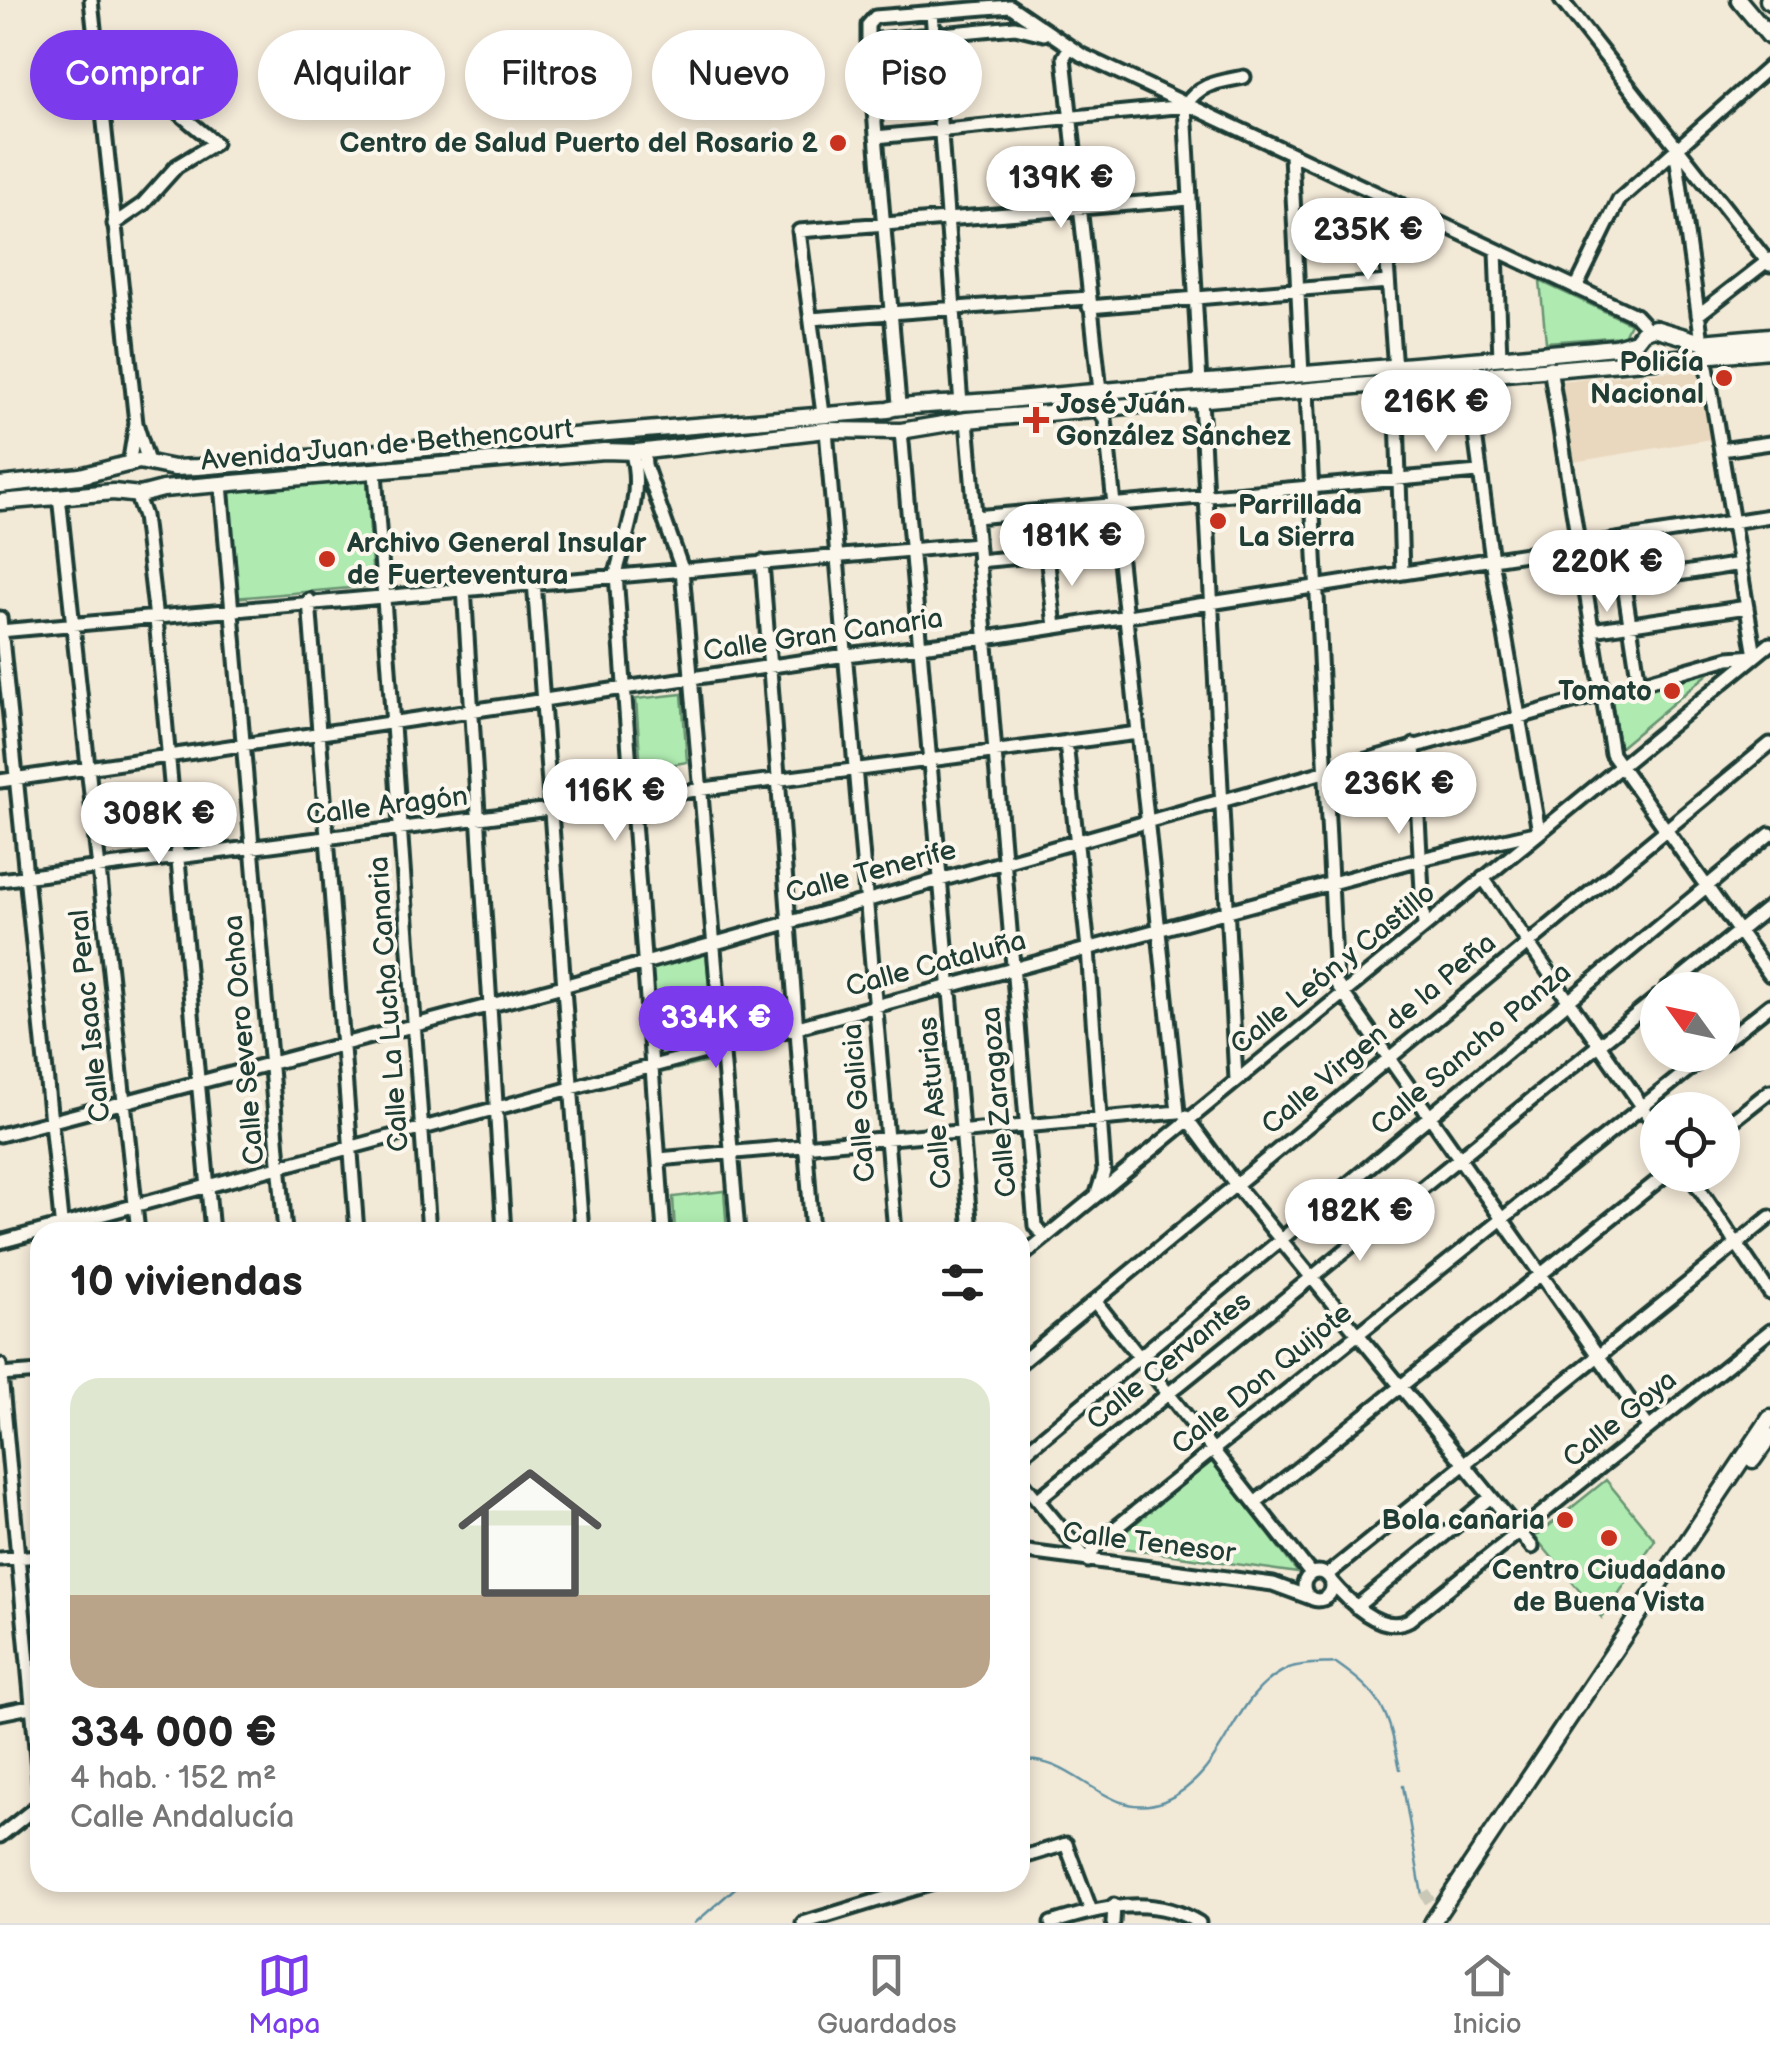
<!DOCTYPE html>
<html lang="es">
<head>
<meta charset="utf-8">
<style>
	:root { --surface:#fff; --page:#f2f2f2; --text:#222; --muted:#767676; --line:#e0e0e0; --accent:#7c3aed }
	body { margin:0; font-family:"Balsamiq Sans",sans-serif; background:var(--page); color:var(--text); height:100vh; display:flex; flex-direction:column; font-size:38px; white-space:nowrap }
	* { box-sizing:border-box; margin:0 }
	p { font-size:32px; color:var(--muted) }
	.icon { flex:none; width:55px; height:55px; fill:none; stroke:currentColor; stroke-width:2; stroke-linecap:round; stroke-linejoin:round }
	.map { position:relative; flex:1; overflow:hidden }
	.drawer { position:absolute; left:30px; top:1222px; width:1000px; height:670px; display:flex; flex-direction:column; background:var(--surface); border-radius:30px; box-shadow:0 5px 15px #0003 }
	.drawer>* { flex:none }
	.top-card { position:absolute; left:30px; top:30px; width:1000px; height:90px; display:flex; gap:20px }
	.needle { width:65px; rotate:303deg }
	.controls { position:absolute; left:1640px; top:972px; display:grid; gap:20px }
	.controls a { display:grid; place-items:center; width:100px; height:100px; border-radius:50%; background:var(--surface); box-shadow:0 5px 15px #0003; font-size:50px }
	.price { position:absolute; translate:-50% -85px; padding:0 22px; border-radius:35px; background:#fff; color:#222; font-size:32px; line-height:65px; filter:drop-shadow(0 2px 5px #0008) }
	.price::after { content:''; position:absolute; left:50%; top:60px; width:30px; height:22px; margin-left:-15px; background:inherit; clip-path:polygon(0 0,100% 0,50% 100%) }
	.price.current { background:var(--accent); color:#fff }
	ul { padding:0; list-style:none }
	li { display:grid; align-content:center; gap:20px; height:530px; padding:0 40px }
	li span { display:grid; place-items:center; height:310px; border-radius:30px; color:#555 }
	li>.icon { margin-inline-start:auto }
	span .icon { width:180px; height:180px; fill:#fffc; stroke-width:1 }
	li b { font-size:42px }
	h2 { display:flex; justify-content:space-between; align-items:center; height:120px; padding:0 40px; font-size:42px }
	.pill { padding:0 35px; border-radius:45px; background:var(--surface); box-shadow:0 5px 15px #0003; font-size:35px; line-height:90px }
	.pill.current { background:var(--accent); color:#fff }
	.menu { display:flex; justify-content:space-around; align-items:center; height:140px; border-top:2px solid var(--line); background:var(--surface); font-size:28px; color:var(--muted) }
	.menu a { display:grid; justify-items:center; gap:5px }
	.menu .current { color:var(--accent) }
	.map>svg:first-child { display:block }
	.built { fill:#e9d8be }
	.green { fill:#afebb1; stroke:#679472; stroke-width:2.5 }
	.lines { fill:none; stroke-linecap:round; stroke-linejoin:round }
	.stream { stroke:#5f91a2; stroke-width:2.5 }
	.minor-tunnel { stroke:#c9c7b6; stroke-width:11; stroke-dasharray:11 5.5; stroke-linecap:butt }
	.minor-casing { stroke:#1f3d34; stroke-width:19 }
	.major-casing { stroke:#1f3d34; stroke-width:21 }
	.minor { stroke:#fbf7ec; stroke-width:11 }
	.major { stroke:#fbf7ec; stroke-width:14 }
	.poi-dot { fill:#c8321e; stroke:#fbf7ec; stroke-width:4 }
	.labels { text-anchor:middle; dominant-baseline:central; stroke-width:8; stroke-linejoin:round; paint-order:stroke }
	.poi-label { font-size:28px; font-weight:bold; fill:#1f3d34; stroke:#fbf7ec; text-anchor:end }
	.street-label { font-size:28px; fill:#1f3d34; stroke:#fbf7ec }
</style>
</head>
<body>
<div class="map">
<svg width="1770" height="1923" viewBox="0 0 1770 1923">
	<rect width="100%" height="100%" fill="#f3e9d7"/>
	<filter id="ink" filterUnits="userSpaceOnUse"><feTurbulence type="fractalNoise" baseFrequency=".01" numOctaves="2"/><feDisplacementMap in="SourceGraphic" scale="20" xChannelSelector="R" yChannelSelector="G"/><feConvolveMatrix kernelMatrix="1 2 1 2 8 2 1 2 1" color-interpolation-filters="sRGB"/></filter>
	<g filter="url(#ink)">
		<path class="built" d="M1700,369L1711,439L1573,462L1560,381Z"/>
		<path class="green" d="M1540,281L1630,323L1624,336L1546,342Z
			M367,479L373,586L234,598L228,491Z
			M1714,669L1619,748L1612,699Z
			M682,694L687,762L641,770L636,699Z
			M706,950L716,1060L660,1073L651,965Z
			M724,1191L727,1232H675L673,1197Z
			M1211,1459L1298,1573L1109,1546Z
			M1606,1480L1655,1540L1602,1618L1535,1537Z"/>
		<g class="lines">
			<path class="stream" d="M1020,1761C1074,1753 1108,1824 1164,1801C1229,1774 1228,1695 1289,1668C1302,1663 1322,1664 1336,1663C1385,1697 1388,1712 1400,1769
				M1403,1786L1422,1895
				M695,1923L742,1882"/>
			<path class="minor-tunnel" d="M1424,1892L1443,1923"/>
			<g class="minor-casing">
				<path id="minor" d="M91,0L136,423
					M1561,0L1770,265
					M932,12L961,405
					M868,41L1015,27L1044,34
					M1069,48L1064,57L1100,391L1115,406
					M1185,106L1200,384
					M1185,106C1199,83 1219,82 1244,77
					M876,137L1185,106
					M1676,154L1702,342
					M1291,155L1302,375
					M1382,197L1396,383L1402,573
					M114,224L143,204L177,166L215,143L115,60
					M1496,251L1500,358
					M1576,288L1619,200L1770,66
					M1089,307L1388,282
					M1698,315L1770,259
					M811,319L1088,298
					M1550,367L1612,754L1770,975
					M1307,392L1336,983L1649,1428
					M1085,393L1105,419L1178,1112
					M1201,399L1236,1080
					M899,404L868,41V25L875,17L1010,6L1082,55L1635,315L1648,329
					M823,414L799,231L1190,199
					M967,420L1035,1226L1046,1237
					M826,430L895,1232
					M901,431L971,1232
					M644,450L645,465L682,569L738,1232
					M1721,450L1770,443
					M631,451C644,490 626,535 616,574L664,1232
					M129,465L136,423L148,462
					M375,472L429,1232
					M221,484L285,1232
					M136,494L144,516L156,619L212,1232
					M59,496L138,1232
					M975,517L1478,472
					M1617,540L1639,683
					M1047,555L1055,627
					M978,561L1118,548
					M762,562L812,1232
					M534,581L582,1232
					M464,587L504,1232
					M1586,589L1740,564
					M309,600L357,1232
					M0,618L62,1231
					M1592,630L1747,607
					M0,631L977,544
					M1066,742L1088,949L1104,1172L1097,1194
					M1414,745L1424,927
					M0,781L846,655L986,638L1770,516
					M1483,878L1658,1129
					M0,880L1138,733
					M1666,990L1770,906
					M1722,1043L1770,1005
					M1186,1117L1236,1185L1532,1547
					M1722,1129L1770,1091
					M0,1135L563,986L1729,658L1755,656L1705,355
					M659,1159L1178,1112
					M1690,1175L1770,1293
					M0,1242L1421,859L1539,832L1492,560L1467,374
					M1020,1258L1770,644
					M1095,1301L1311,1574
					M1020,1363L1770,744
					M0,1365L40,1790
					M0,1375L40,1372
					M1020,1456L1770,834
					M1020,1479L1088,1561L1098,1542L1707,1055
					M1037,1500L1658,997
					M1256,1502L1665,1175
					M1020,1551L1273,1584L1311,1598
					M0,1559L40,1556
					M1304 1586a14 14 0 1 1 28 0a14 14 0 1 1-28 0Z
					M1327,1575L1770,1217
					M1331,1581C1349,1602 1381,1635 1409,1620L1770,1331
					M1356,1607L1491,1497
					M0,1713L40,1705
					M0,1836L40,1804
					M1020,1858L1066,1844L1091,1911
					M803,1923L937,1882
					M1051,1923C1101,1908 1151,1893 1199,1923
					M1113,1923L1114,1905"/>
			</g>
			<g class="major-casing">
				<path id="major" d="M1739,0L1770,37
					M1768,0L1770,2
					M1636,341L1643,332L1654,328L1702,342L1770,336
					M0,485L80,476L139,461L174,468L198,467L888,410C895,405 989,402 1008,400C1211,380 1412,367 1615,347L1636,341
					M0,502L113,492L140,495L163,489L604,451L637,452L826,430L901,431L967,420L1770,350
					M1753,1460L1770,1436
					M1432,1923L1770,1418"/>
			</g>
			<use href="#minor" class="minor"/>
			<use href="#major" class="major"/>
		</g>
	</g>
	<g class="poi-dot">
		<circle cx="838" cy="143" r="10"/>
		<circle cx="1724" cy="378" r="10"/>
		<path d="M1031 405h10v10h10v10h-10v10h-10v-10h-10v-10h10z"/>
		<circle cx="1218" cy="521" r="10"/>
		<circle cx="327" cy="559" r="10"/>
		<circle cx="1672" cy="691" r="10"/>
		<circle cx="1565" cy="1520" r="10"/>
		<circle cx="1609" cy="1538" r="10"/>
	</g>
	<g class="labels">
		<g class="poi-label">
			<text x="818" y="143">Centro de Salud Puerto del Rosario 2</text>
			<text x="1704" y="362">Policía<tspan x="1704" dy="32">Nacional</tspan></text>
			<text x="1056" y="404" text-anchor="start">José Juán<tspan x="1056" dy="32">González Sánchez</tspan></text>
			<text x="1238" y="505" text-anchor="start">Parrillada<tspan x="1238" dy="32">La Sierra</tspan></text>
			<text x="347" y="543" text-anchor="start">Archivo General Insular<tspan x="347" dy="32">de Fuerteventura</tspan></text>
			<text x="1652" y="691">Tomato</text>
			<text x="1545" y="1520">Bola canaria</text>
			<text x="1609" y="1570" text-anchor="middle">Centro Ciudadano<tspan x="1609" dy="32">de Buena Vista</tspan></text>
		</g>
		<g class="street-label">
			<text transform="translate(387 445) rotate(-5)">Avenida Juan de Bethencourt</text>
			<text transform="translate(823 635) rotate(-8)">Calle Gran Canaria</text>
			<text transform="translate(387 806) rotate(-7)">Calle Aragón</text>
			<text transform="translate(871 872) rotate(-15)">Calle Tenerife</text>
			<text transform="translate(936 964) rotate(-15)">Calle Cataluña</text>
			<text transform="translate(1333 969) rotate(-39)">Calle León y Castillo</text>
			<text transform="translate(389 1004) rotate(-94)">Calle La Lucha Canaria</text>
			<text transform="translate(90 1016) rotate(-96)">Calle Isaac Peral</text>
			<text transform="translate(1379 1034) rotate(-40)">Calle Virgen de la Peña</text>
			<text transform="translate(244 1040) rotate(-95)">Calle Severo Ochoa</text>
			<text transform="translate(1471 1049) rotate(-40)">Calle Sancho Panza</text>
			<text transform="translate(999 1102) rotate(-95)">Calle Zaragoza</text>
			<text transform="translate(859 1103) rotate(-95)">Calle Galicia</text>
			<text transform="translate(935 1103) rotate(-95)">Calle Asturias</text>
			<text transform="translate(1169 1361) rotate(-39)">Calle Cervantes</text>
			<text transform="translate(1262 1379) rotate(-39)">Calle Don Quijote</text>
			<text transform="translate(1620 1419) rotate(-39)">Calle Goya</text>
			<text transform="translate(1149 1543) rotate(7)">Calle Tenesor</text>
		</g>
	</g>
</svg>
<div class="controls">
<a><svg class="needle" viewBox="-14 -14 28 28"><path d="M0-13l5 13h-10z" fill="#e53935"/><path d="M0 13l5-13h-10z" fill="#767676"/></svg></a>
<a><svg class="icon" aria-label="locate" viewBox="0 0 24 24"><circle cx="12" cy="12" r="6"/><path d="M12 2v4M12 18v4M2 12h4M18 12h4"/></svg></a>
</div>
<b class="price" style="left:1061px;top:231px">139K €</b>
<b class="price" style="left:1368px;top:283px">235K €</b>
<b class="price" style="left:1436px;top:455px">216K €</b>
<b class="price" style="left:1072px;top:589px">181K €</b>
<b class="price" style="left:1607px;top:615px">220K €</b>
<b class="price" style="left:1399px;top:837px">236K €</b>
<b class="price" style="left:615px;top:844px">116K €</b>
<b class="price" style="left:159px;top:867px">308K €</b>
<b class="price current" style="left:716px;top:1071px">334K €</b>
<b class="price" style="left:1360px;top:1264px">182K €</b>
<div class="top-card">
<a class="pill current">Comprar</a>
<a class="pill">Alquilar</a>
<a class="pill">Filtros</a>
<a class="pill">Nuevo</a>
<a class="pill">Piso</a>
</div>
<section class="drawer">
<h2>10 viviendas<svg class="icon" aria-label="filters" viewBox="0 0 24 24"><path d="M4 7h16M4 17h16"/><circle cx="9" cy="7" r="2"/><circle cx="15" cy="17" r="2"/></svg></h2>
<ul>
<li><span style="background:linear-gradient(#dfe7d0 70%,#b9a48a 0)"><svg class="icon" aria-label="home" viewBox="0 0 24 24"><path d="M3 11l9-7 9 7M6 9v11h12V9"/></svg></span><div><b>334 000 €</b><p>4 hab. · 152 m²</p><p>Calle Andalucía</p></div></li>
</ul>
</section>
</div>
<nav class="menu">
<a class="current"><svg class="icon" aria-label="map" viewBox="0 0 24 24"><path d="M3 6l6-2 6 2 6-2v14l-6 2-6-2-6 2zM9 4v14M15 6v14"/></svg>Mapa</a>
<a><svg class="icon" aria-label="saved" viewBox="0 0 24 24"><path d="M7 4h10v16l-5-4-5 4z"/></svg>Guardados</a>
<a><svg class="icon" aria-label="home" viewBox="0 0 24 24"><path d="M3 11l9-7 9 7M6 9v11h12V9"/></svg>Inicio</a>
</nav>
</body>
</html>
